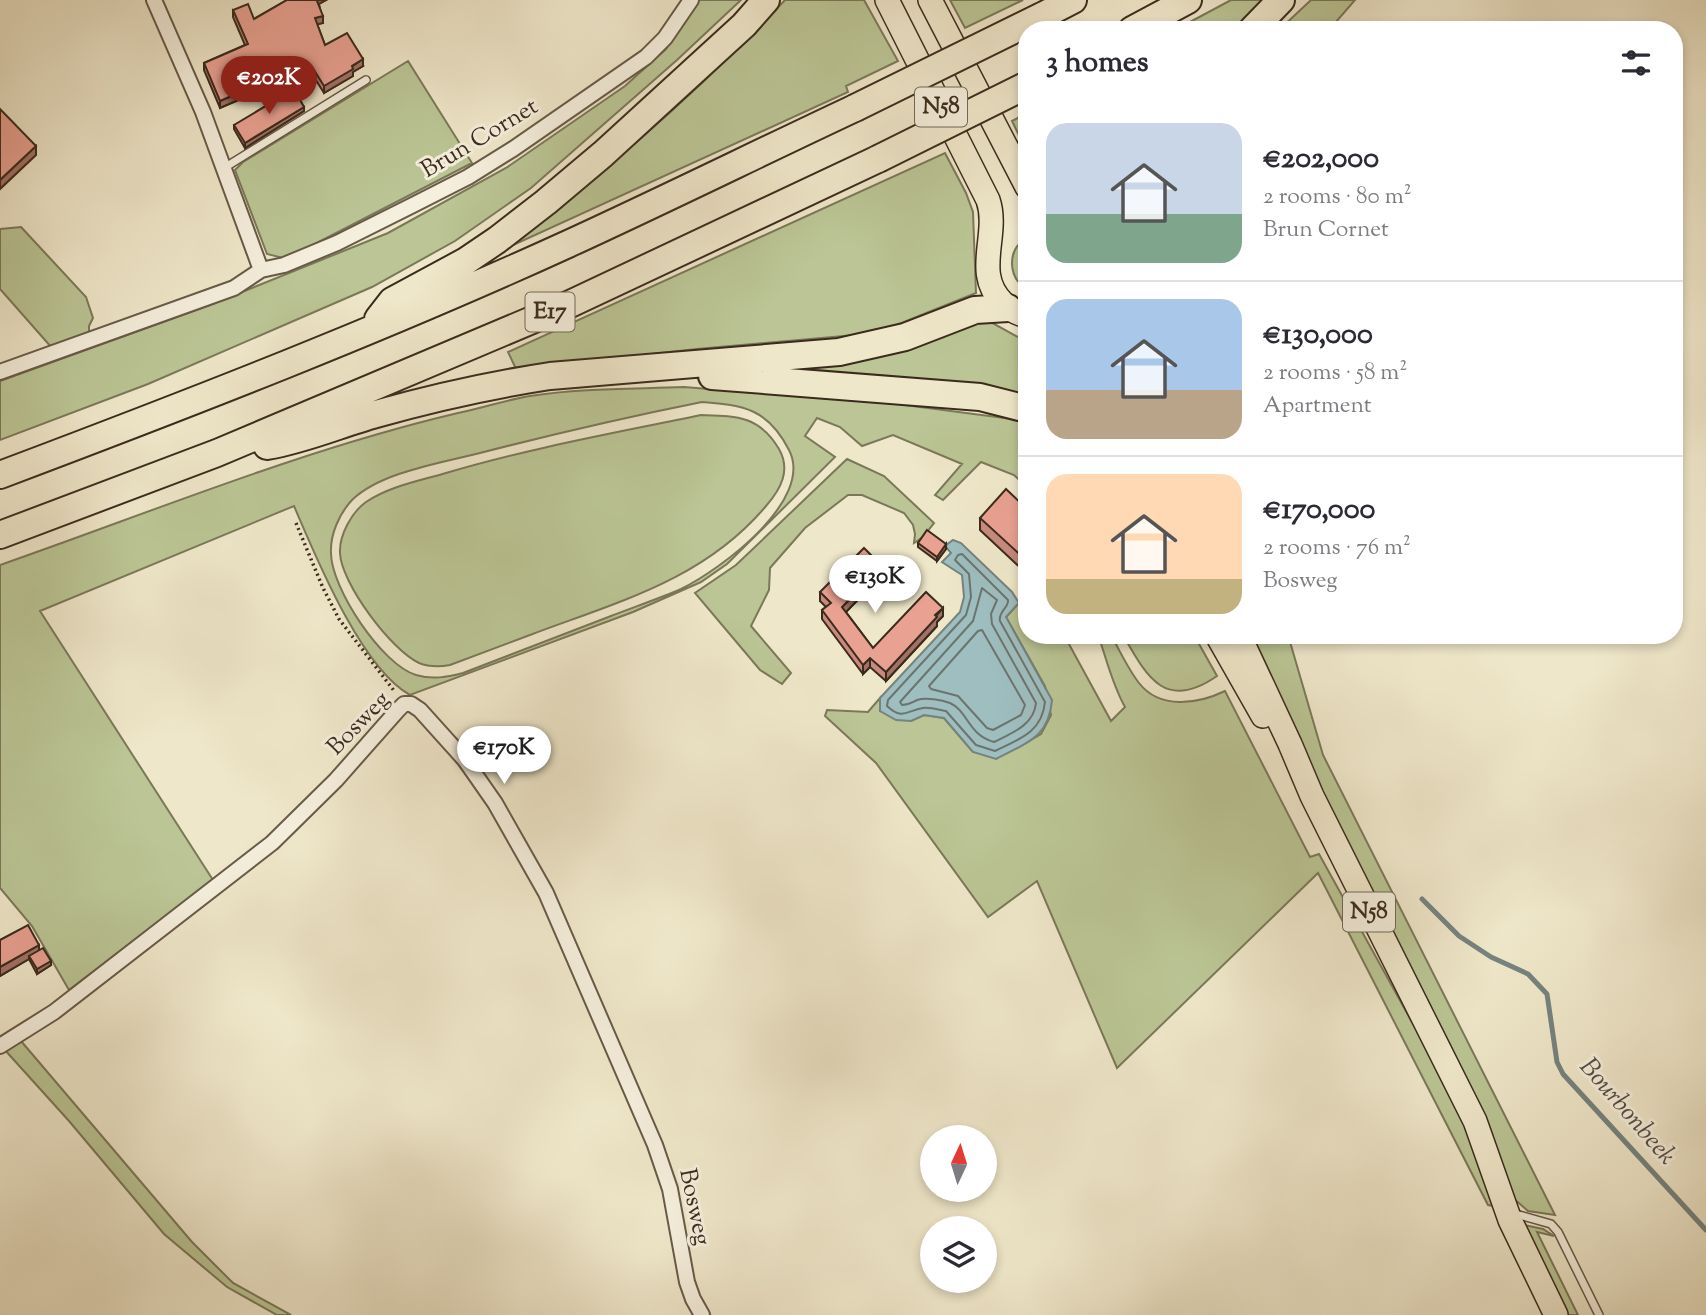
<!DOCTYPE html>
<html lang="en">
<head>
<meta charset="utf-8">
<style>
	:root { --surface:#fff; --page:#f2f2f3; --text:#2b2b33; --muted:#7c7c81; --line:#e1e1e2; --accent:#8f2418 }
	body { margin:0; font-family:"Sorts Mill Goudy",serif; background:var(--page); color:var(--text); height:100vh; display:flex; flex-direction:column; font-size:26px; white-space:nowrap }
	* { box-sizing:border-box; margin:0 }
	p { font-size:23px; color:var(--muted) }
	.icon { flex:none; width:38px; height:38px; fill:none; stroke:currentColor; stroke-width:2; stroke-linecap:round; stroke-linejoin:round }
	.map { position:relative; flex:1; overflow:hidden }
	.side { position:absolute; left:1018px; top:21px; width:665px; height:623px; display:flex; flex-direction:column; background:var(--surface); border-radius:28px; box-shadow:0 4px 10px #0003 }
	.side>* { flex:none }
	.needle { width:46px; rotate:4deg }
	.controls { position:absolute; left:920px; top:1125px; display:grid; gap:14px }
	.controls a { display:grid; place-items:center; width:77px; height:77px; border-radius:50%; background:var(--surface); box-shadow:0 4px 10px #0003; font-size:35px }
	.price { position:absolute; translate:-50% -60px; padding:0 16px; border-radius:24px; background:#fff; color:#222; font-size:23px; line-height:46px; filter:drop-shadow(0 2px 4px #0008) }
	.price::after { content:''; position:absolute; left:50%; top:42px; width:21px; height:16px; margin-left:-10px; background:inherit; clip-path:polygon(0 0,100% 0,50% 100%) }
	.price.selected { background:var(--accent); color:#fff }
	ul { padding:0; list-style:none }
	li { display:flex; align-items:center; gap:21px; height:175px; padding:0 28px }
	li+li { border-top:2px solid var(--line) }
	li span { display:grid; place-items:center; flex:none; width:196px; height:140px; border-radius:21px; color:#555 }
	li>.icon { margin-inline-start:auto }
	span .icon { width:84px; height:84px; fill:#fffc; stroke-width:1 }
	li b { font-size:30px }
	h2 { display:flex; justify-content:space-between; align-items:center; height:84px; padding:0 28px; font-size:30px }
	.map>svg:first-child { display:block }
	.green { fill:#bbc595; stroke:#7b7859; stroke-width:2; fill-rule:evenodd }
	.water { fill:#9ebec0; stroke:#76837f; stroke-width:2 }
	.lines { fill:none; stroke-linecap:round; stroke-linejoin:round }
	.shore { stroke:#6c746e; stroke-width:2 }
	.stream { stroke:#76837f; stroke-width:5 }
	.service-casing { stroke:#685a48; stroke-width:10 }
	.minor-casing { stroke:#685a48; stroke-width:18 }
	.primary-casing { stroke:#3b2b1d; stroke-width:26 }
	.motorway-casing { stroke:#3b2b1d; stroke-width:30 }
	.path { stroke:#3b2b1d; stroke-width:3.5; stroke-dasharray:2 3.5; stroke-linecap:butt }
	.service { stroke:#f5efdd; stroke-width:7 }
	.minor { stroke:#f5efdd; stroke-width:14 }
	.primary { stroke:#efe7ca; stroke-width:23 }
	.motorway { stroke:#efe7ca; stroke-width:26 }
	.motorway-bridge-casing { stroke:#3b2b1d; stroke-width:30; stroke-linecap:butt }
	.motorway-bridge { stroke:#efe7ca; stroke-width:26 }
	.wall { fill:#c88a7e; stroke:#3b2b1d; stroke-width:2 }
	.shaded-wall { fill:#a37166; stroke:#3b2b1d; stroke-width:2 }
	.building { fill:#e9a192; stroke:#3b2b1d; stroke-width:2 }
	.labels { text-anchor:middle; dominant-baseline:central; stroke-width:6; stroke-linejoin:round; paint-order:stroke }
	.shield { fill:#f5efdd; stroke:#736657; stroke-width:2 }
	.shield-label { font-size:23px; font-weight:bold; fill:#3b2b1d }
	.street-label { font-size:24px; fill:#3b2b1d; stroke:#f5efdd }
	.water-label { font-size:26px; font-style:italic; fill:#545046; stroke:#f5efdd }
</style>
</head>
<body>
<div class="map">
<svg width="1706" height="1315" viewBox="0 0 1706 1315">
	<rect width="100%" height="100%" fill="#efe7ca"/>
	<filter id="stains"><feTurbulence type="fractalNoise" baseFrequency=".00286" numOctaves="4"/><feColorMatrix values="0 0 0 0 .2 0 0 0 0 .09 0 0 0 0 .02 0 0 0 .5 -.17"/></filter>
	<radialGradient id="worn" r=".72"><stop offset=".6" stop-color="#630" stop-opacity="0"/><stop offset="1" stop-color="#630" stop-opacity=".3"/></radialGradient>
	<path class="green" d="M698,0H741L677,60L531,188L455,241L372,287L148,384L0,440V381L210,305L388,233L506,168L625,86L666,49Z
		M785,0H864L898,61L846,86L848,92L498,252C600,178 698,92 785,0Z
		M950,0H1023L965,28Z
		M1231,0H1264L1236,30H1175Z
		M1311,0H1355L1329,30H1279Z
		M408,61L472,163L309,247L283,258L267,254L235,170L243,162Z
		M1027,113V152L1012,121Z
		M945,153L966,193L973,212L976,293L894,326L855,335L697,349L516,369L508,352Z
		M21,227L86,297L93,318L89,326V335L52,348L0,289V229Z
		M1027,237V290C1008,277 1006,251 1027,237Z
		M987,320L1027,342V398L798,368Z
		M684,387L897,404L1027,421V487L1014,475L981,462L943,500L935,495L962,464L893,435L862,446L840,427L817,418L805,436L835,457L727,564L701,582L633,612L410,695C361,668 316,557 294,506L40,611L213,880L69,990L32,926L0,888V565C152,512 301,450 458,413C482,408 506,400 530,396C580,388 633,389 684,387ZM702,402C744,405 768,409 789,450C815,500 720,570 681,589C658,599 634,607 611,616C562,635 512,654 463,673C447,677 433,680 416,675C382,665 331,588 331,553C330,535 339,514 352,500C381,472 441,463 480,453C554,434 627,417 702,402Z
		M701,415C735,416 759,415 779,449C791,470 781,489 766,506C704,580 617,602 530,635C503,645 476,655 450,665C439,667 429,667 419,663C391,650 341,583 340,553C339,535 352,512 366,502C390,486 419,481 446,473C530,448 615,433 701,415Z
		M847,459L884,476L934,523L923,537L914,543L915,534L913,525L904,513L862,495H848L805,528L770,568L769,590L751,626L791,673L782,684L760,670L695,593L736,565Z
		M1027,597V635H1064L1111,721L1125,707C1112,684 1107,660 1098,635H1111C1120,651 1128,669 1139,683C1160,710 1198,704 1225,691L1310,857L1319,854L1439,1071L1469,1133L1493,1206L1488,1205L1318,873L1117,1068L1037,881L988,917L876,763L825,716L827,710L868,712L880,698V711L911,721L924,715L944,718L973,752L1017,748L1041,734L1051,715L1045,686L1006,617L1019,603Z
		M1123,635H1194L1217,676C1165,712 1147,677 1123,635Z
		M1246,635H1288L1323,755L1555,1215L1528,1211L1513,1198L1490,1128L1451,1047L1328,805Z
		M21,1041L192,1242L233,1283L291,1315H277L227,1287L164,1234L69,1121L4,1049Z
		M1524,1225L1543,1229L1554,1236L1537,1232L1578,1315H1568Z"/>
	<path class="water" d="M953,540L961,543L1012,592L1019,603L1006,617L1052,700C1049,738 1026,743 996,759L973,752L944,718L924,715L911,721L896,720L880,711V698L960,612L964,597L962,575L942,562L951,553L945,546Z"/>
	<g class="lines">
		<path class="shore" d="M962,554L1008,600C1009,608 998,611 1000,621L1045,702C1042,732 1020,739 995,751L976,745L946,711C940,710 930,707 923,708C907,710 903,721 887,706L888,700L966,615L971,597L969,574L955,560L958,555Z
			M982,588L997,600L991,614L992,624L1036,703C1034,725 1012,733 994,742C968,735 968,711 950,703C942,700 926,697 917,700C911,703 909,705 902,705L900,702L973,621Z
			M982,630L1025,705L1021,715L993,730L987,728L958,696L931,689L929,686L978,631Z"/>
		<path class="stream" d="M1422,899L1459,936L1491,957L1528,974L1547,994L1557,1062L1563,1074L1706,1230"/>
		<g class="service-casing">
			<path id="service" d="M224,168L366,80
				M1513,1218L1519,1215L1551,1224L1558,1232L1599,1315"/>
		</g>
		<g class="minor-casing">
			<path id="minor" d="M154,0L203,112L261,270
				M0,372L234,288L261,270L284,265L337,243L413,205L468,177L513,149L646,57L665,38L691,0
				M0,1046L54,1012L272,843L336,780L397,711L404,704H411L420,710L465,760L495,803L546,893L655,1145L670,1189L687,1282L693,1299L702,1315"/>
		</g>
		<g class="primary-casing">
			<path id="primary" d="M887,0L988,200C1000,235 972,273 1003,303C1010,310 1018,314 1027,316
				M930,0L1027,187
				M1217,635L1263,716
				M1239,635L1290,744L1312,796L1475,1121L1510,1220L1556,1315"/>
		</g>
		<g class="motorway-casing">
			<path id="motorway" d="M1042,16L1073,0
				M1132,30L1188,0
				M1252,30L1281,0
				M378,319L392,301L466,261L497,240L546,202L603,154L744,25L766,0
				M712,376L980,397L1027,409
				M267,446C304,440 340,424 376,414C433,398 491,385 550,376L839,352L905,337L975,310L1008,308
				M0,475C191,403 382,329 568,244C664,200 759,153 855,108
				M0,535L217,453L570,304L878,159"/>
		</g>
		<path class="path" d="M296,523L323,588L339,619L395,692"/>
		<use href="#service" class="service"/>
		<use href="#minor" class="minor"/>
		<use href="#primary" class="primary"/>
		<use href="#motorway" class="motorway"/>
		<g class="motorway-bridge-casing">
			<path id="motorway-bridge" d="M855,108L1042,16
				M878,159L1027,85"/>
		</g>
		<use href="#motorway-bridge" class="motorway-bridge"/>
	</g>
	<path class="wall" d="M287,0H326L319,4L323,23L317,24L325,45L363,66L353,72V76L324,93L312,74L308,77L305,71L220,108L204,70V63L245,45L233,17V10L254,19Z
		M304,111L245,148L234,129V125Z
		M1027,509V574L980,530V518Z
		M918,543L946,549L937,561L918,547Z
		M882,575L846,612L873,648L943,616L937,622V626L886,681L870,667L863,674L822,619V610L826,607L820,601V592Z
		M39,950L51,965L37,974L29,959L0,976Z"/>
	<path class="shaded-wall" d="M318,0H326L319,4V7L317,1Z
		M323,16V23L315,25V18Z
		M363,59V66L353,72V76L324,93V86Z
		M305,64V71L220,108V101Z
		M312,67V74L308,77V70Z
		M304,107V111L245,148V143Z
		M36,146V155L0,189V180Z
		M946,544V549L937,561V557Z
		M882,566V575L842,616V607Z
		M943,608V616L937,622V626L886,681V672Z
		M870,658V667L863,674V665Z
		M39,945V954L29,956V959L0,976V967Z
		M51,961V965L37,974V969Z"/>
	<path class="building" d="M287,0H319L317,1L323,16L315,18L325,45L347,33L363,59L352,66L353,69L324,86L312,67L308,70L305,64L220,101L204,63L248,44L233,10L248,4L254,19Z
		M294,89L304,107L245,143L234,125Z
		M0,109L36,146L0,180Z
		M1006,489L1027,509V561L980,518Z
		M927,530L946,544L937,557L918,543Z
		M864,548L882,566L842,607L873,648L926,592L943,608L935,615L937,617L886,672L870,658L863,665L822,610L831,603L820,592Z
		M28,925L39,945L0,967V940Z
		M43,948L51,961L37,969L29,956Z"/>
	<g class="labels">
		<g class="shield">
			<rect x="915" y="87.5" width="52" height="39" rx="5"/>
			<rect x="525.5" y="292.5" width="49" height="39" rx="5"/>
			<rect x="1343" y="892.5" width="52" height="39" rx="5"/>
		</g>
		<g class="shield-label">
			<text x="941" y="107">N58</text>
			<text x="550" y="312">E17</text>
			<text x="1369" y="912">N58</text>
		</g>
		<g class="street-label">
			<text transform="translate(480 139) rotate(-31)">Brun Cornet</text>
			<text transform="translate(359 724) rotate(-46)">Bosweg</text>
			<text transform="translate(694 1207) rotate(78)">Bosweg</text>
		</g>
		<g class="water-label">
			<text transform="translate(1627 1112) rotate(49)">Bourbonbeek</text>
		</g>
	</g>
	<rect width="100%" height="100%" filter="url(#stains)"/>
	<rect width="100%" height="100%" fill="url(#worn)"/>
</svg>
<div class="controls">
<a><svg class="needle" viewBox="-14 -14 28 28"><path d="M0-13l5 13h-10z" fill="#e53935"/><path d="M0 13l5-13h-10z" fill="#7c7c81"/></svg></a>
<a><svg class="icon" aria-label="layers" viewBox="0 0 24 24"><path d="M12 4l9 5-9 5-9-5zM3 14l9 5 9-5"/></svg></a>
</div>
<b class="price selected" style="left:269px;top:116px">€202K</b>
<b class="price" style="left:875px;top:615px">€130K</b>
<b class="price" style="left:504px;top:786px">€170K</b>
<section class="side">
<h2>3 homes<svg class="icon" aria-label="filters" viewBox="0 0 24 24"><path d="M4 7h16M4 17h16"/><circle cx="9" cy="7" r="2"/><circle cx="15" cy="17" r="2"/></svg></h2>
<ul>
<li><span style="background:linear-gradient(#c9d6e8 65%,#7fa58c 0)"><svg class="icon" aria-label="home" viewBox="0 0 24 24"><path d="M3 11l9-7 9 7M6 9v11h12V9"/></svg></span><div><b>€202,000</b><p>2 rooms · 80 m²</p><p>Brun Cornet</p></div></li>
<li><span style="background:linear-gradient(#a9c7e8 65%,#b9a48a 0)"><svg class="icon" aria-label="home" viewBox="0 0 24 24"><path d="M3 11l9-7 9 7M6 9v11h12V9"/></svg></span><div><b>€130,000</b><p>2 rooms · 58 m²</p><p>Apartment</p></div></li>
<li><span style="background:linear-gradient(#ffd9b3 75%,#c2b280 0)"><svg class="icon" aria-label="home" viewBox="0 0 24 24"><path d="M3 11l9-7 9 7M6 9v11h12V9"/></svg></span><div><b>€170,000</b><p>2 rooms · 76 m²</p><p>Bosweg</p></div></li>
</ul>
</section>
</div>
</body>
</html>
